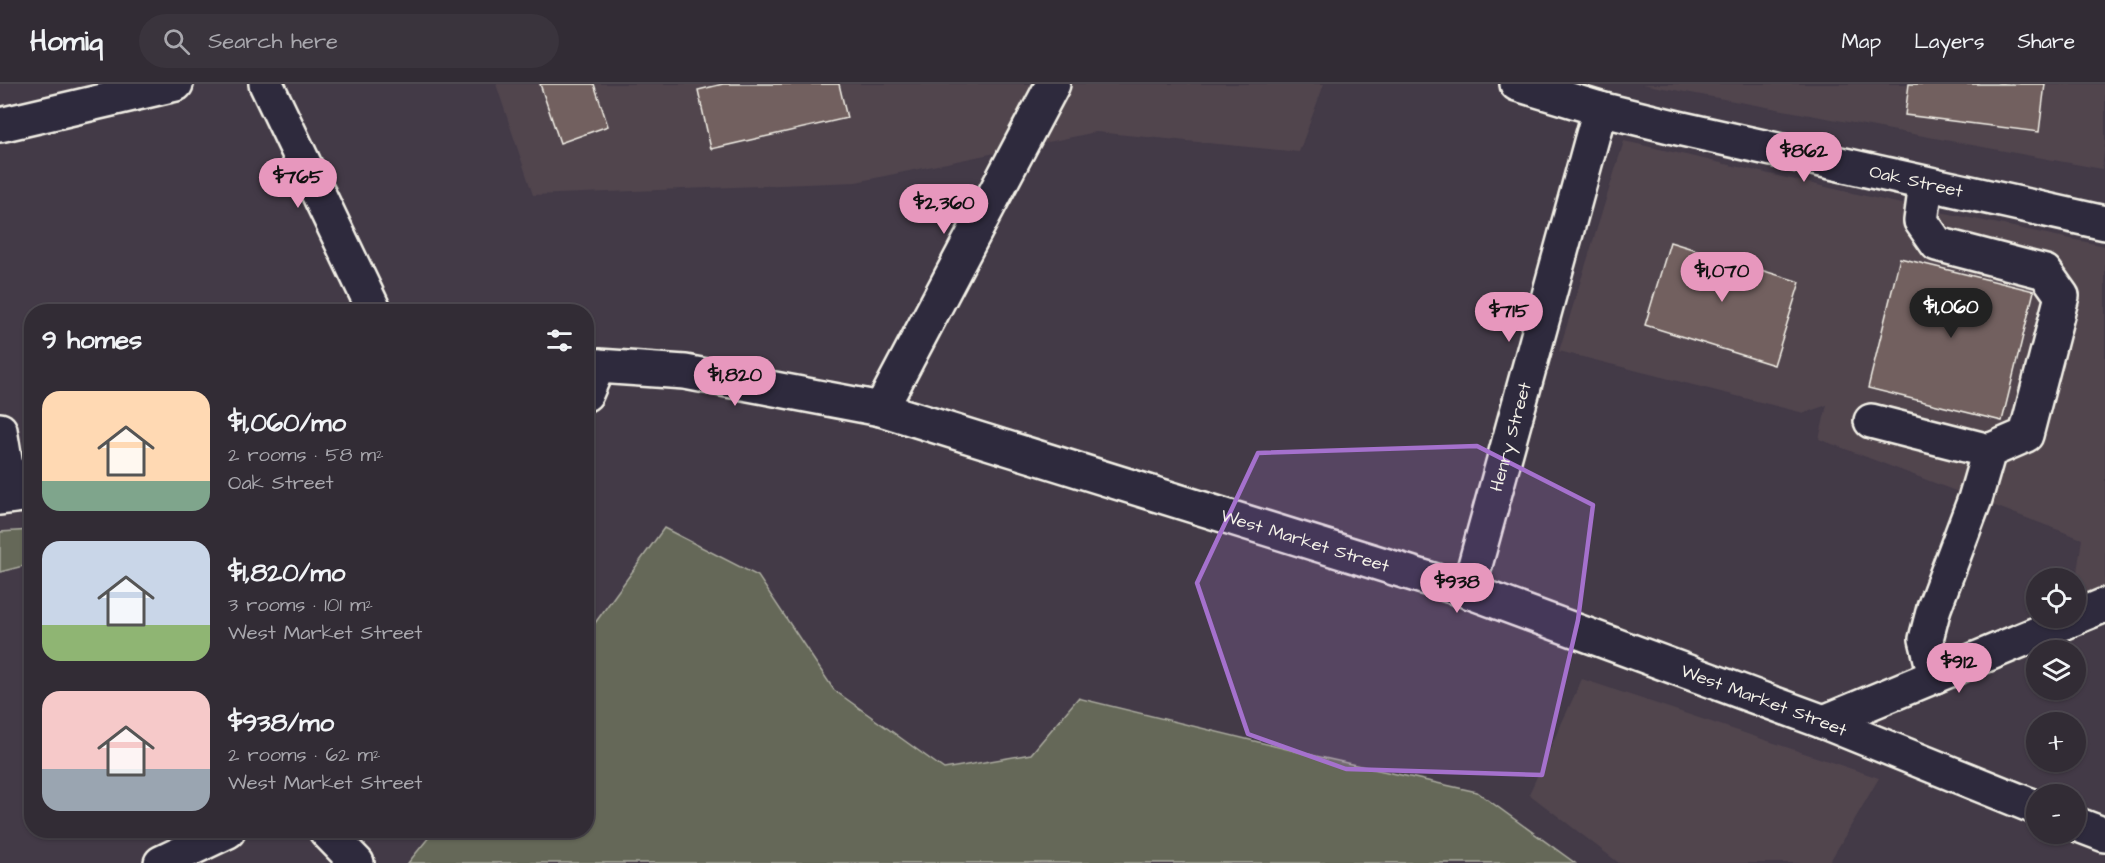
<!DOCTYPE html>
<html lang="en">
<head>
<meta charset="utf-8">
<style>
	:root { --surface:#322c35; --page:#3a343d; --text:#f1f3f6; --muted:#a8a7ad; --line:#4d4850; --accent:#e797bd }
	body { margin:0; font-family:"Architects Daughter",sans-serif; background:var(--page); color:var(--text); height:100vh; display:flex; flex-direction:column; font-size:22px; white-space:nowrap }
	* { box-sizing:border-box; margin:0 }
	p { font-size:20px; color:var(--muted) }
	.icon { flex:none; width:33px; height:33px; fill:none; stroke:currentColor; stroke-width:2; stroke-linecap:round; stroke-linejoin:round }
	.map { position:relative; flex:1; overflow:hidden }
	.side { position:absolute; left:24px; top:220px; width:570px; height:534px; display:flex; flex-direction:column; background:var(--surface); border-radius:24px; box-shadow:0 2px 4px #0004,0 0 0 2px var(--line) }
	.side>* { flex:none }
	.tools { position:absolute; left:2026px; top:484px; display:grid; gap:12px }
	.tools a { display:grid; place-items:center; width:60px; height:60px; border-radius:50%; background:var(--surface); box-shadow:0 2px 4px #0004,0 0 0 2px var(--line); font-size:30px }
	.price { position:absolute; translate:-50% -51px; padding:0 14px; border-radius:21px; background:var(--accent); color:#111; font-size:20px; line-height:39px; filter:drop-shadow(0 2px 3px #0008) }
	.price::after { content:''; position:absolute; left:50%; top:36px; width:18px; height:14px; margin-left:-9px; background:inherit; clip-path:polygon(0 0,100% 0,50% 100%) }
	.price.active { background:#222; color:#fff }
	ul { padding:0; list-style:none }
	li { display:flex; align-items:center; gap:18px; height:150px; padding:0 18px }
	li span { display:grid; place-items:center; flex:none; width:168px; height:120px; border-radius:18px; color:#555 }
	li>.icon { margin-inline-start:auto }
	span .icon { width:72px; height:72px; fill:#fffc; stroke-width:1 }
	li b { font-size:26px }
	h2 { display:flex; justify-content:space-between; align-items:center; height:72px; padding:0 18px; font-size:26px }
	header { display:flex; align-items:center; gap:36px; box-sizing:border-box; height:84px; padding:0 30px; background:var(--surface); border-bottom:2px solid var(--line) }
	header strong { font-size:28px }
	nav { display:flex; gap:33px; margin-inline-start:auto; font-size:21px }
	.search { width:420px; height:54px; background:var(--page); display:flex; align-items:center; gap:15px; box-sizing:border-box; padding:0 21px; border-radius:33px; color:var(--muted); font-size:22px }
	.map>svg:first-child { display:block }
	.built { fill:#51454e }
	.green { fill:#656859; stroke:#acaca0; stroke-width:1.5 }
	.building { fill:#72605f; stroke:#f4f1e8; stroke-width:1.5 }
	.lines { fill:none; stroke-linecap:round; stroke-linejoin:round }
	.minor-casing { stroke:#f4f1e8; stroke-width:38 }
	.major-casing { stroke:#f4f1e8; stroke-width:38 }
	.minor { stroke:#2f2a3d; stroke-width:33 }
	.major { stroke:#2f2a3d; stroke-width:33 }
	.marked { fill:#a571cd; fill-opacity:0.2; stroke:#a571cd; stroke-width:4.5; stroke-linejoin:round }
	.labels { text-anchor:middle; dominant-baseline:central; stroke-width:4.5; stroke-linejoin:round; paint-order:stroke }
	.street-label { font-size:18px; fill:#f4f1e8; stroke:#2f2a3d }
</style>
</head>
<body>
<header>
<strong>Homiq</strong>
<div class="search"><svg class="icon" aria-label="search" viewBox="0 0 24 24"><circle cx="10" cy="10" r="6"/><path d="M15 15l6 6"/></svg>Search here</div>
<nav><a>Map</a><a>Layers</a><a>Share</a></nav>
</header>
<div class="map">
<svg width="2105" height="779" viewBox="0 0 2105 779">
	<rect width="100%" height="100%" fill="#433a47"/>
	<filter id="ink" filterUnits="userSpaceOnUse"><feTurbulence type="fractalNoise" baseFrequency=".0167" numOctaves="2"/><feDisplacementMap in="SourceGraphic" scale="12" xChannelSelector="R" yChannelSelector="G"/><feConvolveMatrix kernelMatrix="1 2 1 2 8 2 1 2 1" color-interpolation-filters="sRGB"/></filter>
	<g filter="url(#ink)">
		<path class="built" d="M496,0H1324L1299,68L1096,48L856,98L533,111Z
			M1642,0H2105V60L2102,85Z
			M1624,57L1892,118L2105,162V504L2076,516V495L2082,455L1819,355L1827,321L1804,329L1559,267Z
			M1582,595L1879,694L1829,779H1619L1529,710Z"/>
		<path class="green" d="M664,444L758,492L834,606L944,685L1031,670L1078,614L1320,673L1477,708L1575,779H408L434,747H586L587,550Z
			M31,446V480L0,488V448Z"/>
		<path class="building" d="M540,0H594L608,42L560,59Z
			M723,0H839L847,34L711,65L698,6Z
			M1909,0H2045L2039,48L1905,31Z
			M1670,158L1800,198L1774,281L1645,241Z
			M1900,174L2034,207L2002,337L1868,304Z"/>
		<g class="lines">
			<g class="minor-casing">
				<g id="minor">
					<path d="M266,0L375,228"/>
					<path id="s1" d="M1517,0L1600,25L1678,44L2105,139"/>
					<path d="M0,41L176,0"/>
					<path d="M1926,100L1921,137L1937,160L2045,188L2062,212L2026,351L1989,367L1975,415L1934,524L1926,555L1935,592"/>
					<path d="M586,310L598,282"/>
					<path id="s2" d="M881,325L1468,507L1824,638L2037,724"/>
					<path d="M1871,337L1989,367"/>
					<path d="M0,346L11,412"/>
					<path id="s3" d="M1468,507L1600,25"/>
					<path d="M2076,533L2105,521"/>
					<path d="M1824,638L2075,534"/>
					<path d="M2076,740L2105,751"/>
					<path d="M326,747L357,779"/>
					<path d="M161,779L228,747"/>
				</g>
			</g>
			<g class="major-casing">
				<path id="major" d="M586,284L598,282L685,288L881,325L1053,0
					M0,414L32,410"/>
			</g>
			<use href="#minor" class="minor"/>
			<use href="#major" class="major"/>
		</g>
	</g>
	<path class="marked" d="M1477,362L1593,421L1578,536L1542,691L1346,685L1248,650L1197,499L1258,369Z"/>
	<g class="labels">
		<g class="street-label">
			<text stroke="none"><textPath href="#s1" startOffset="411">Oak Street</textPath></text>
			<text stroke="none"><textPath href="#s3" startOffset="160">Henry Street</textPath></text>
			<text stroke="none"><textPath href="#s2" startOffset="444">West Market Street</textPath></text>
			<text stroke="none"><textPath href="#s2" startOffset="930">West Market Street</textPath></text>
		</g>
	</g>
</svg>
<div class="tools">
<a><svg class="icon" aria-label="locate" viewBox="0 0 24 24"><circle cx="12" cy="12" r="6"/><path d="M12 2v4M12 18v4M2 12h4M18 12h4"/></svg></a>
<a><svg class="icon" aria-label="layers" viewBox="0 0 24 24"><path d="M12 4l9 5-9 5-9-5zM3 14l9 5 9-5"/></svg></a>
<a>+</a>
<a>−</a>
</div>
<b class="price" style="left:1804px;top:99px">$862</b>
<b class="price" style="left:298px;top:125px">$765</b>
<b class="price" style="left:944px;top:151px">$2,360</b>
<b class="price" style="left:1722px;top:219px">$1,070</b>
<b class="price active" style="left:1951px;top:255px">$1,060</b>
<b class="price" style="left:1509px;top:259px">$715</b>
<b class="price" style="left:735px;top:323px">$1,820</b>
<b class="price" style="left:1457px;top:530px">$938</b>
<b class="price" style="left:1959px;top:610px">$912</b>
<section class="side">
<h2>9 homes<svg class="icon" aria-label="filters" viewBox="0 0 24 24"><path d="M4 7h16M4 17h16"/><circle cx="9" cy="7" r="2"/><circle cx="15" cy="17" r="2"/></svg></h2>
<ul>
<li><span style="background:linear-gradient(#ffd9b3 75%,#7fa58c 0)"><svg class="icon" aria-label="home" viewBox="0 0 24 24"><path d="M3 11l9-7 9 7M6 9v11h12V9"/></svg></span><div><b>$1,060/mo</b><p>2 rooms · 58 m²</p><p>Oak Street</p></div></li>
<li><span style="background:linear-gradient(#c9d6e8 70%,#8fb573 0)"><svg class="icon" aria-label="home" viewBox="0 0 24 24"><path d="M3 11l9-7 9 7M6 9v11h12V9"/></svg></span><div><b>$1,820/mo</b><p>3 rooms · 101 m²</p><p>West Market Street</p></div></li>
<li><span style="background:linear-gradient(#f6c9c9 65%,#9aa5b1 0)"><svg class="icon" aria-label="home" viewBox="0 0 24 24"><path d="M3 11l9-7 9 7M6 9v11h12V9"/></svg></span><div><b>$938/mo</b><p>2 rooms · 62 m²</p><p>West Market Street</p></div></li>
</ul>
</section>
</div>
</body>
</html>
